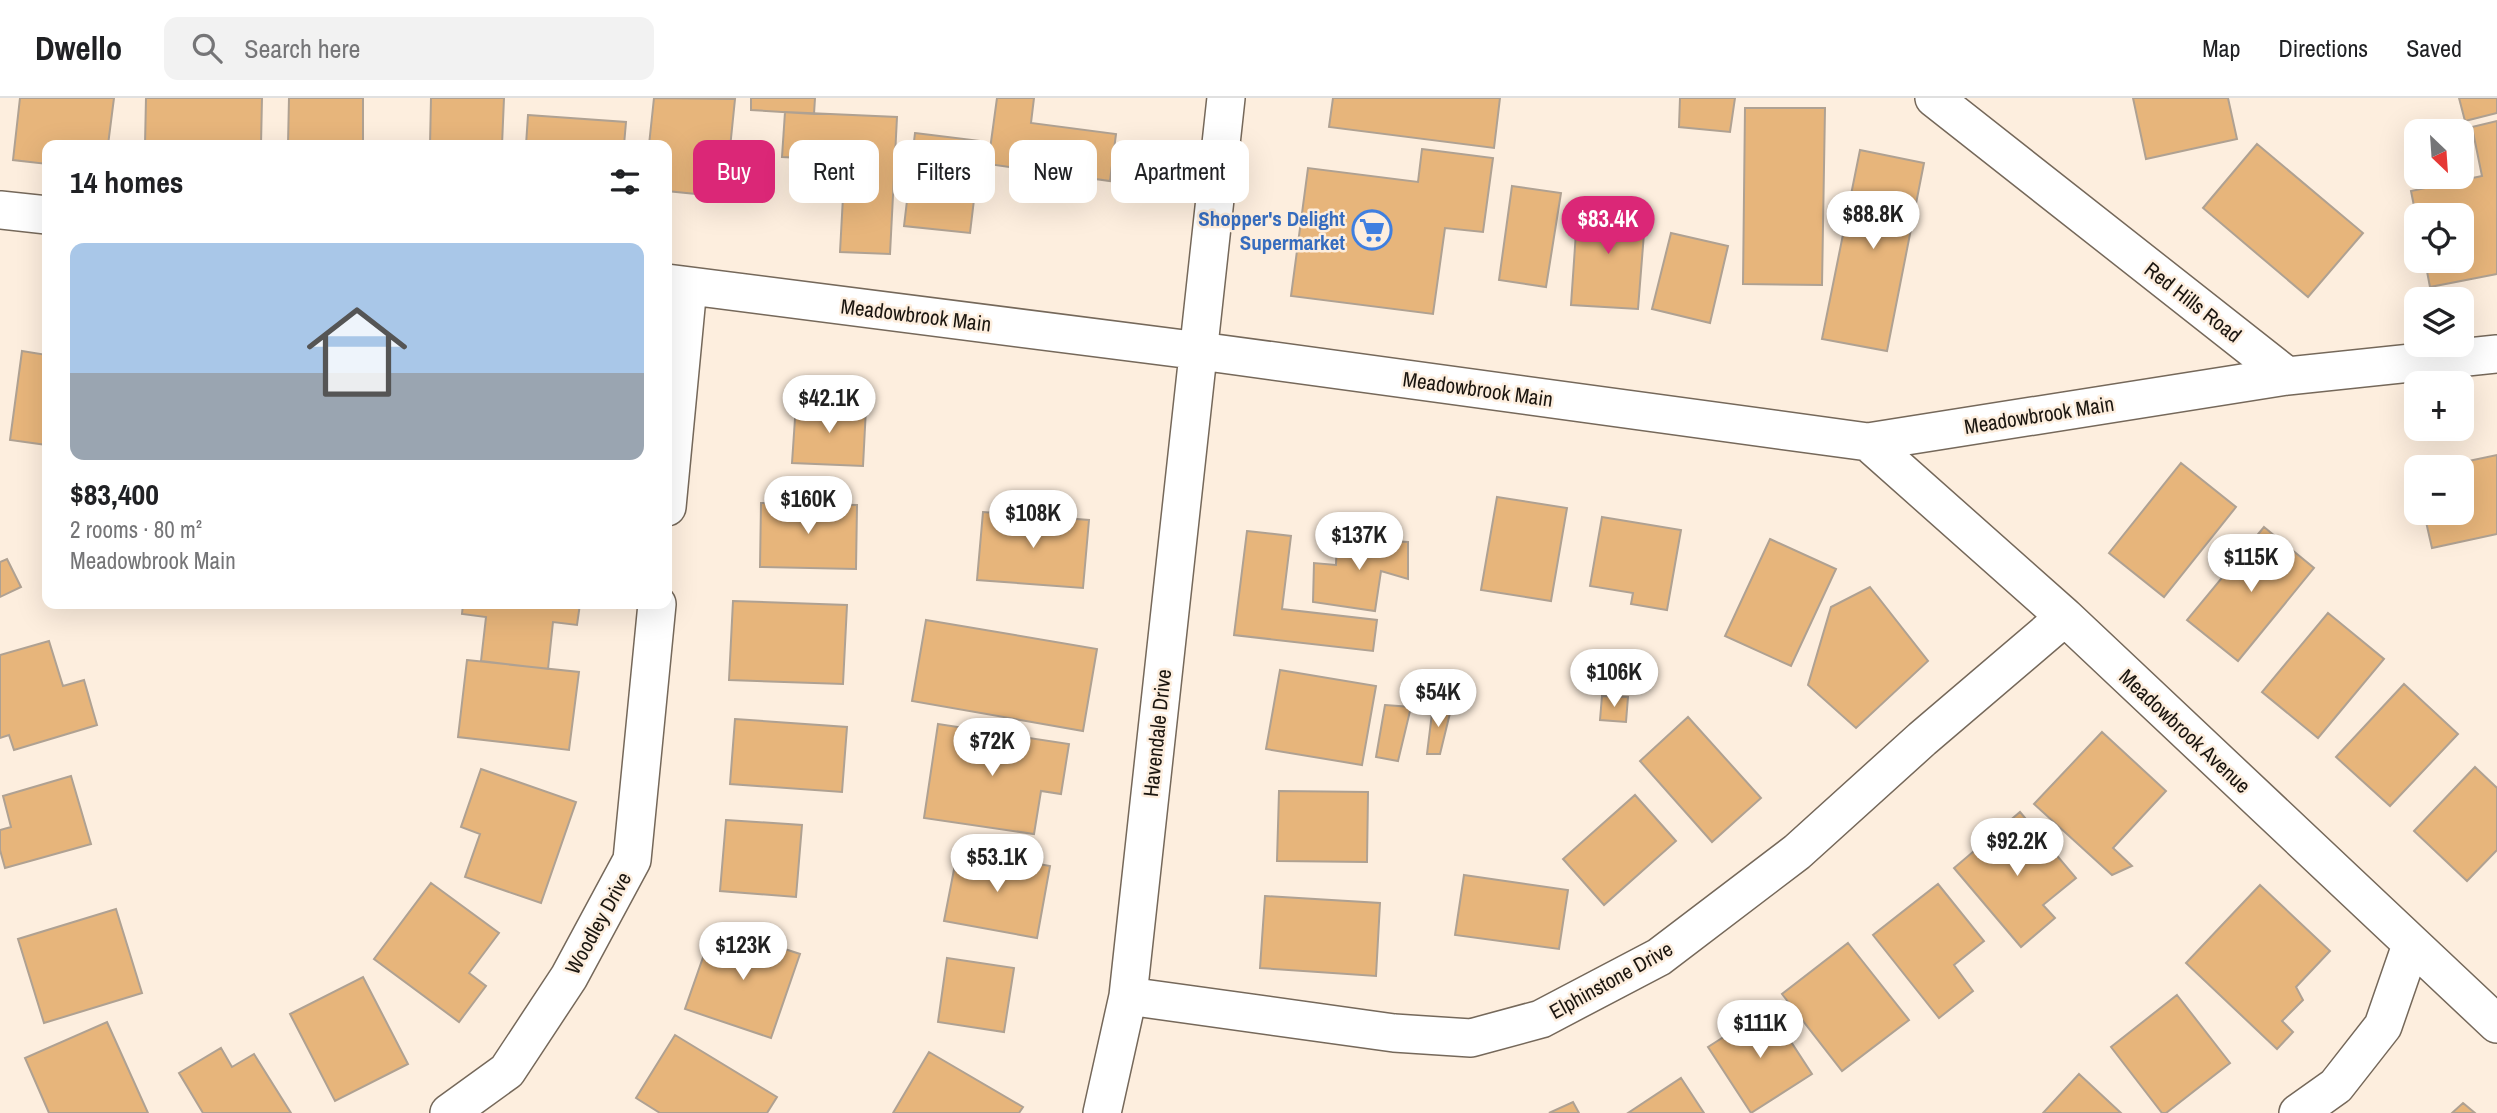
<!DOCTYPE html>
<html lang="en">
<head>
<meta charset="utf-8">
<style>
	:root { --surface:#fff; --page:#f2f2f2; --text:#202124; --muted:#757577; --line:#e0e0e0; --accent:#db2777 }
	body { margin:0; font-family:"Archivo Narrow",sans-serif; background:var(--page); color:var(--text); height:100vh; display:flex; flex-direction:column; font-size:26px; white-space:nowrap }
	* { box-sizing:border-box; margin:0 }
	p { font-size:23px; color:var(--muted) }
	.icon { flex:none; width:38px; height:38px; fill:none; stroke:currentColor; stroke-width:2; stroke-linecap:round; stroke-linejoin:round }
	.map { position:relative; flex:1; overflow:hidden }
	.panel { position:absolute; left:42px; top:42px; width:630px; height:469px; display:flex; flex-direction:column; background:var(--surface); border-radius:14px; box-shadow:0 7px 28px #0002 }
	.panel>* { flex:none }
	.banner { position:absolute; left:693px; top:42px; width:665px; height:63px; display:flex; gap:14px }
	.needle { width:46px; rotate:155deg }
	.buttons { position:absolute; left:2404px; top:21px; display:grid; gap:14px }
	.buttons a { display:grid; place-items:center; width:70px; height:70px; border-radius:14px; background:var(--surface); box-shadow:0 7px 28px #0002; font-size:35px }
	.price { position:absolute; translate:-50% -60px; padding:0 16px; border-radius:24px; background:#fff; color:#222; font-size:23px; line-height:46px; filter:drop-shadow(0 2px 4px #0008) }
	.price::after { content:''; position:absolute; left:50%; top:42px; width:21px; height:16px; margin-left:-10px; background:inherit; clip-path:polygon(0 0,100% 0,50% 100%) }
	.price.active { background:var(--accent); color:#fff }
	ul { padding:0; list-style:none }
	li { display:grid; align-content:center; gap:14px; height:371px; padding:0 28px }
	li+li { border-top:2px solid var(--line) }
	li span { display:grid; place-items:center; height:217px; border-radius:14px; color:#555 }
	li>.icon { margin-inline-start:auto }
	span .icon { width:126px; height:126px; fill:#fffc; stroke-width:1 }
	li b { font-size:30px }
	h2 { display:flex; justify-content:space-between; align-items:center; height:84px; padding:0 28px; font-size:30px }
	.tag { padding:0 24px; border-radius:14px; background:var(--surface); box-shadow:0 7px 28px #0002; font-size:24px; line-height:63px }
	.tag.active { background:var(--accent); color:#fff }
	header { display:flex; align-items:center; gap:42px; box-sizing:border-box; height:98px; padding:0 35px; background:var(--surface); border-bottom:2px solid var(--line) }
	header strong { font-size:33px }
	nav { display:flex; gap:38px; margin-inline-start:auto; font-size:24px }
	.search { width:490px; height:63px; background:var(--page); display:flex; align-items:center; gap:18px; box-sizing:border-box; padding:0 24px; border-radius:14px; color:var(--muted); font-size:26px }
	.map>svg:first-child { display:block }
	.building { fill:#e7b57b; stroke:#afa192; stroke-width:2 }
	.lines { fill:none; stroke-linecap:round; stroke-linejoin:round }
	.minor-casing { stroke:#75685a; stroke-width:40 }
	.minor { stroke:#fff; stroke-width:37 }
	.labels { text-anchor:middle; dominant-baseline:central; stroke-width:5; stroke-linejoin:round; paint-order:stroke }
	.shop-label { font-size:21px; font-weight:bold; fill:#366cbe; stroke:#fdeede; text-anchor:end }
	.street-label { font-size:21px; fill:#1b1610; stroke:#fdeede }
</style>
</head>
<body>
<header>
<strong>Dwello</strong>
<div class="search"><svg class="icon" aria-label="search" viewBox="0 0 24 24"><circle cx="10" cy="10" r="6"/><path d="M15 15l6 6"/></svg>Search here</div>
<nav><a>Map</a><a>Directions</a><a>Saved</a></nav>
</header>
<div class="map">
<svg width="2497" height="1015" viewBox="0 0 2497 1015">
	<rect width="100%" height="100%" fill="#fdeede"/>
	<path class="building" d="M20,0H114L108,47H47V66L13,62Z
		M146,0H262L261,47H145Z
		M289,0H363V47H288Z
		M431,0H504L502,47H430Z
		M654,0L735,1L725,99L667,93V47H649Z
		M751,0H815L814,16L751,12Z
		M997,0H1034L1031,25L1116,36L1110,83L988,66Z
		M1333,0H1500L1494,50L1329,29Z
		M1680,0H1735L1730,34L1679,29Z
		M2133,0H2228L2237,41L2146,61Z
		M2459,0H2497V15L2465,23Z
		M1745,10H1825L1822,187L1743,186Z
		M785,14L897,19L890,156L840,154L845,62L782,59Z
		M528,17L626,24L624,47H526Z
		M2497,23V176L2430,189L2425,163H2462V117H2417V123L2411,93L2482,78L2472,29Z
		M915,35L981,43L970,135L904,128Z
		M2257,46L2363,135L2308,199L2203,110Z
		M1422,51L1493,60L1483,134L1445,130L1433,216L1291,198L1308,70L1418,84Z
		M1860,52L1924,65L1887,253L1822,241Z
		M1512,88L1561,95L1546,189L1499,182Z
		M1578,105L1646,110L1638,211L1571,207Z
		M1671,135L1728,148L1710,225L1652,211Z
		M22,253L47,257V347L10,342Z
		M796,306L866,310L863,368L792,365Z
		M2497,357V436L2432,450L2424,415H2462V369H2440Z
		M2181,365L2236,409L2164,499L2109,455Z
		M1497,399L1567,410L1551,503L1481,492Z
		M761,405L857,407L856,471L760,469Z
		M983,414L1089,422L1083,490L977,482Z
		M1602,419L1681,432L1667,512L1631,506L1633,495L1590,488Z
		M2264,429L2314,470L2238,563L2187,522Z
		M1247,433L1291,438L1282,511L1377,522L1373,553L1234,537Z
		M1337,440L1408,444V481L1381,473L1375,513L1313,504L1314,465L1336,467Z
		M1770,441L1836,471L1791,568L1725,538Z
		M7,461L21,489L0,499V464Z
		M1870,489L1928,563L1856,630L1808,587L1831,509Z
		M733,503L847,507L843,586L729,582Z
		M463,506H580L577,527L553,524L548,571L481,563L486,519L462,516Z
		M2328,515L2384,561L2318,640L2262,594Z
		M926,522L1097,551L1083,633L912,603Z
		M49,543L63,588L84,582L97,627L14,652L9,637L0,640V557Z
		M467,562L579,574L569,652L458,639Z
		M1280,572L1376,588L1362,667L1266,651Z
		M2404,586L2458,636L2390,708L2336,659Z
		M1602,598L1628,599L1626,624L1600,622Z
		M1385,607L1411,609L1398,663L1376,659Z
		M1433,607L1451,611L1440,656H1427Z
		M1688,619L1761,700L1712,744L1640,663Z
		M735,621L847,629L842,694L730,686Z
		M938,626L1069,646L1061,696L1041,693L1034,736L924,720Z
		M2102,634L2166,693L2113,750L2132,768L2112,777L2034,706Z
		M2475,669L2497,690V752L2467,783L2414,733Z
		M481,671L576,704L541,805L465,779L480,736L461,729Z
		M71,678L91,746L5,770L0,752V732L11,729L3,698Z
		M1279,693L1368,694L1367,764L1277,763Z
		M1635,697L1676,743L1604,807L1563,761Z
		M2020,714L2076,780L2043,807L2055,820L2021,849L1954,770Z
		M726,722L802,727L796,799L720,793Z
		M958,751L1050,768L1037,840L944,823Z
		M1464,777L1568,792L1559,851L1455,837Z
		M431,785L499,835L469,875L486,888L459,924L374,861Z
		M1938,786L1984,843L1954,867L1973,893L1939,920L1873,837Z
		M2260,787L2330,853L2296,889L2303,902L2282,923L2293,934L2277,951L2186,865Z
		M1265,798L1380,805L1376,878L1260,870Z
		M116,811L142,895L44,925L18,841Z
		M714,828L800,856L771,940L685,911Z
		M1848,845L1909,922L1842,973L1782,896Z
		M947,860L1014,870L1004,934L938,924Z
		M363,879L408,966L335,1003L290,916Z
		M2177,897L2230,965L2166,1015H2162L2111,949Z
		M1769,910L1812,976L1751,1015L1708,949Z
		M107,924L148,1015H49L25,960Z
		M675,937L777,999L767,1015H660L636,1000Z
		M221,950L232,969L254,956L291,1015H203L179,975Z
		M929,954L1023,1009L1019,1015H893Z
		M2079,976L2121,1015H2043Z
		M1681,980L1704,1015H1628Z
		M1573,1004L1579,1015H1549Z
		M2463,1005L2475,1015H2452Z"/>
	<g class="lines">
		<g class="minor-casing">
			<path id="minor" d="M1934,0L2287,278
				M0,112L47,117
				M667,185L1200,253L1868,344L2287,278L2497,256
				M1868,344L2065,519L2497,926
				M667,409L688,188
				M1128,898L1394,935L1471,940L1541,921L1659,859L1797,754L1922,641L2065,519
				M449,1015L507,973L569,879L632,762L657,506
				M1102,1015L1128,898L1226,0
				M2298,1015L2336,988L2383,928L2411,847"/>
		</g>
		<use href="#minor" class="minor"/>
	</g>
	<defs>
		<g id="supermarket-ring" transform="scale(2.0125)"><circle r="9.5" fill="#fdeede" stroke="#3f7fe0" stroke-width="1.5"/><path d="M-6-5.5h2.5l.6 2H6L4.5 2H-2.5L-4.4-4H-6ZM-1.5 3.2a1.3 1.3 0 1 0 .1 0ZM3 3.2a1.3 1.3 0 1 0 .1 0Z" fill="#3f7fe0"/></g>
	</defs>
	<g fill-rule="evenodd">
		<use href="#supermarket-ring" x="1372" y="132"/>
	</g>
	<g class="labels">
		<g class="shop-label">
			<text x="1345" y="120">Shopper's Delight<tspan x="1345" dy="24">Supermarket</tspan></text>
		</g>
		<g class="street-label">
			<text transform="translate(2193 204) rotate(38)">Red Hills Road</text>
			<text transform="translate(916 217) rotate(7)">Meadowbrook Main</text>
			<text transform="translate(1478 291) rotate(8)">Meadowbrook Main</text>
			<text transform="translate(2039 317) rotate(-9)">Meadowbrook Main</text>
			<text transform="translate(2185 633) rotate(43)">Meadowbrook Avenue</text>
			<text transform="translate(1157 635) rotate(-84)">Havendale Drive</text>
			<text transform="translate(598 825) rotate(-61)">Woodley Drive</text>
			<text transform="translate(1611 882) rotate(-29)">Elphinstone Drive</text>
		</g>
	</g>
</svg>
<div class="buttons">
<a><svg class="needle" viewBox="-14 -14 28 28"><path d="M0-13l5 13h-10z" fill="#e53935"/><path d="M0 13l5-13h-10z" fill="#757577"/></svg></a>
<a><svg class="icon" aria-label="locate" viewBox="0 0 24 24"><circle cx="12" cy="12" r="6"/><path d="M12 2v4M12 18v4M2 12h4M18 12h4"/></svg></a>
<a><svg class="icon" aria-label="layers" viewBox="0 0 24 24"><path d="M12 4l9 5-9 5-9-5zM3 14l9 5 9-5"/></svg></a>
<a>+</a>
<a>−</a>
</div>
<b class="price" style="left:1873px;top:153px">$88.8K</b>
<b class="price active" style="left:1608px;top:158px">$83.4K</b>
<b class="price" style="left:829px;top:337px">$42.1K</b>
<b class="price" style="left:808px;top:438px">$160K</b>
<b class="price" style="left:1033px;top:452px">$108K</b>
<b class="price" style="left:1359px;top:474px">$137K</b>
<b class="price" style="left:2251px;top:496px">$115K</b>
<b class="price" style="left:1614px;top:611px">$106K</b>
<b class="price" style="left:1438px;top:631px">$54K</b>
<b class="price" style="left:992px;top:680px">$72K</b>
<b class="price" style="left:2017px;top:780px">$92.2K</b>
<b class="price" style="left:997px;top:796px">$53.1K</b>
<b class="price" style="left:743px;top:884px">$123K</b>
<b class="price" style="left:1760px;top:962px">$111K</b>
<div class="banner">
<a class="tag active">Buy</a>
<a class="tag">Rent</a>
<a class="tag">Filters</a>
<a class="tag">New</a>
<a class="tag">Apartment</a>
</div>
<section class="panel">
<h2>14 homes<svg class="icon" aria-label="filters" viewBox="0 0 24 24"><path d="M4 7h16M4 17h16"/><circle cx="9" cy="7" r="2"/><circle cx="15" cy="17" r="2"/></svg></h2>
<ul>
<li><span style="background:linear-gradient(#a9c7e8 60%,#9aa5b1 0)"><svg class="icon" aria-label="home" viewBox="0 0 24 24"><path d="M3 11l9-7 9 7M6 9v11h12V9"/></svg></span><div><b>$83,400</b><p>2 rooms · 80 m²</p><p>Meadowbrook Main</p></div></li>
</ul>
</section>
</div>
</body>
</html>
